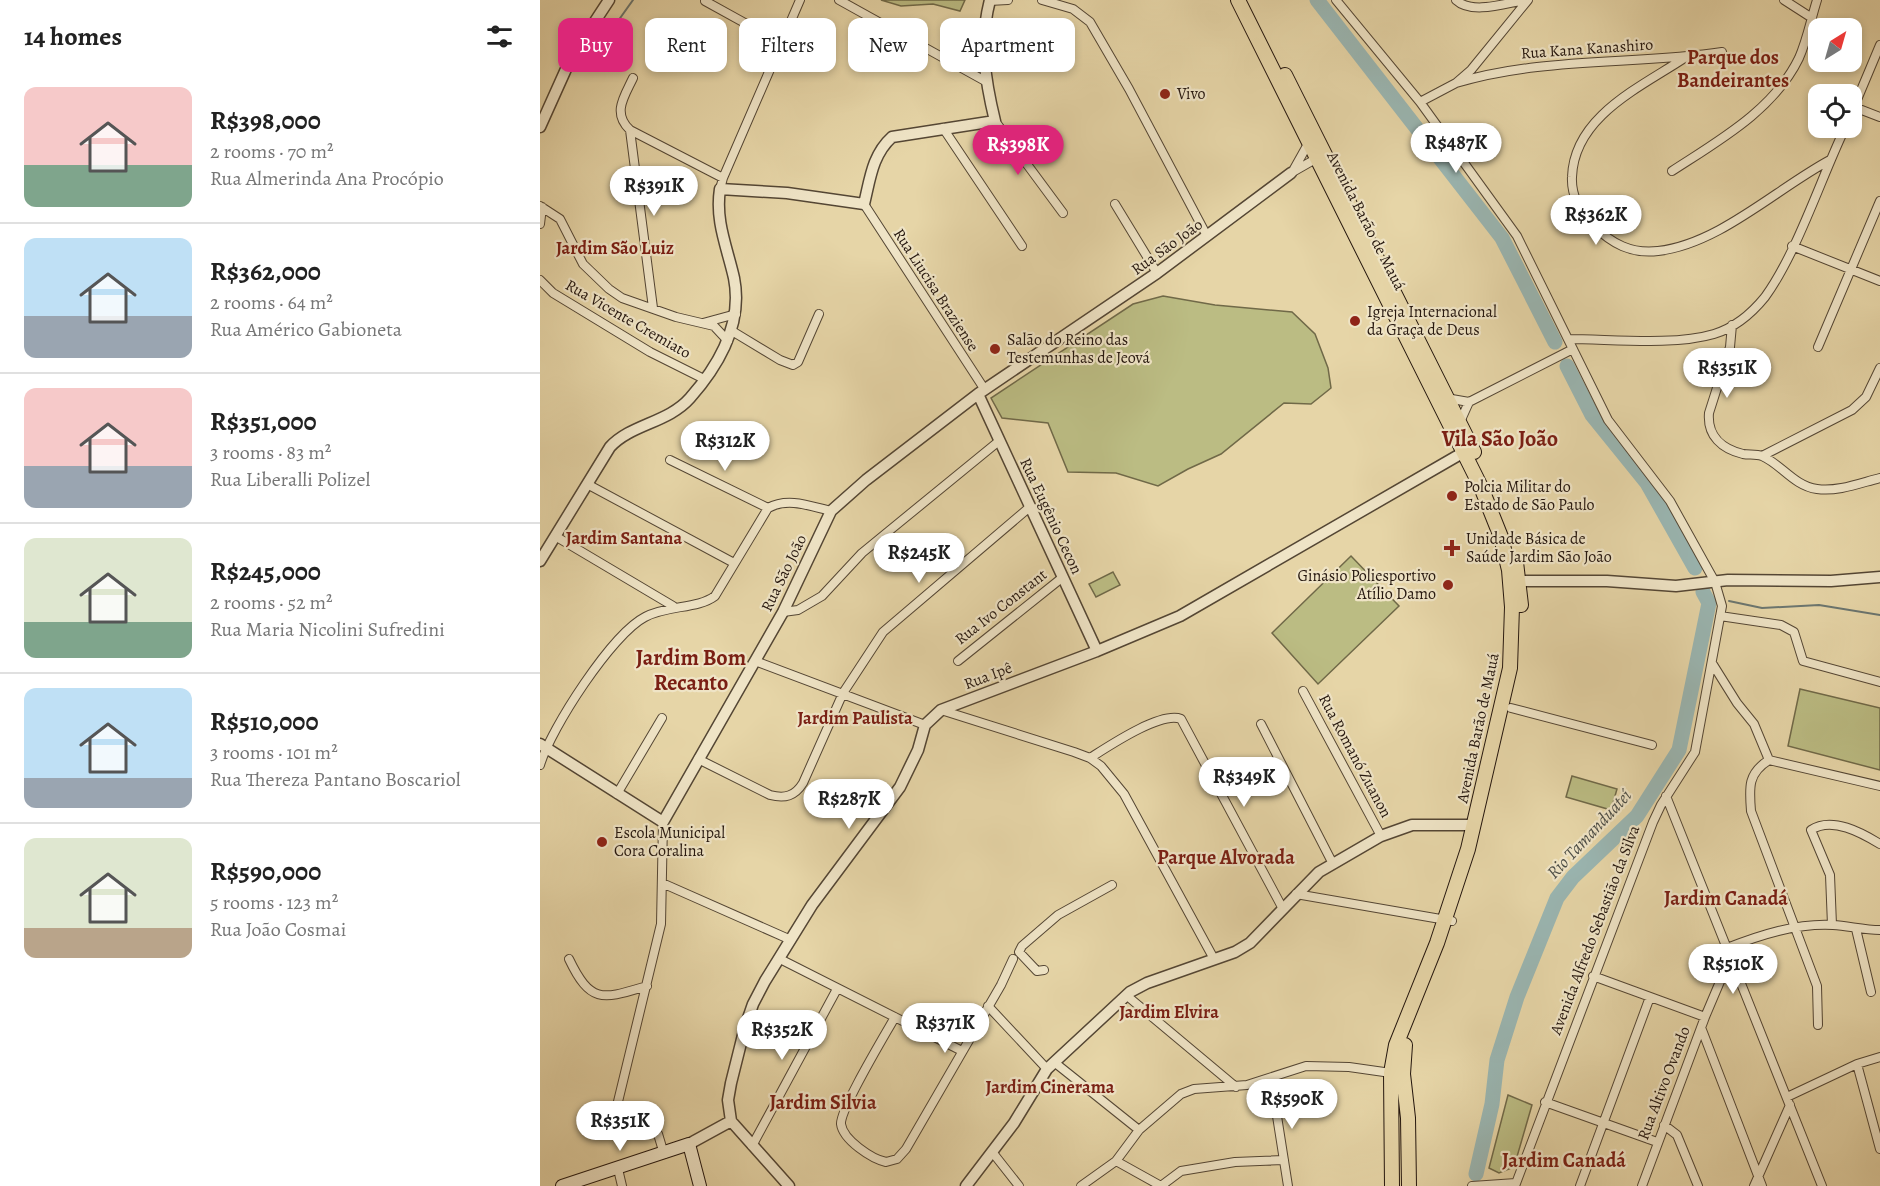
<!DOCTYPE html>
<html lang="en">
<head>
<meta charset="utf-8">
<style>
	:root { --surface:#fff; --page:#f6f6f6; --text:#222; --muted:#767676; --line:#e0e0e0; --accent:#db2777 }
	body { margin:0; font-family:Alegreya,serif; background:var(--page); color:var(--text); height:100vh; display:flex; flex-direction:column; font-size:22px; white-space:nowrap }
	* { box-sizing:border-box; margin:0 }
	p { font-size:20px; color:var(--muted) }
	.icon { flex:none; width:33px; height:33px; fill:none; stroke:currentColor; stroke-width:2; stroke-linecap:round; stroke-linejoin:round }
	.map { position:relative; flex:1; overflow:hidden }
	.drawer { display:flex; flex-direction:column; background:var(--surface); width:540px }
	.drawer>* { flex:none }
	.banner { position:absolute; left:18px; top:18px; width:570px; height:54px; display:flex; gap:12px }
	.needle { width:39px; rotate:37deg }
	.buttons { position:absolute; left:1268px; top:18px; display:grid; gap:12px }
	.buttons a { display:grid; place-items:center; width:54px; height:54px; border-radius:12px; background:var(--surface); box-shadow:0 3px 9px #0003; font-size:30px }
	.price { position:absolute; translate:-50% -51px; padding:0 14px; border-radius:21px; background:#fff; color:#222; font-size:20px; line-height:39px; filter:drop-shadow(0 2px 3px #0008) }
	.price::after { content:''; position:absolute; left:50%; top:36px; width:18px; height:14px; margin-left:-9px; background:inherit; clip-path:polygon(0 0,100% 0,50% 100%) }
	.price.active { background:var(--accent); color:#fff }
	ul { padding:0; list-style:none }
	li { display:flex; align-items:center; gap:18px; height:150px; padding:0 24px }
	li+li { border-top:2px solid var(--line) }
	li span { display:grid; place-items:center; flex:none; width:168px; height:120px; border-radius:12px; color:#555 }
	li>.icon { margin-inline-start:auto }
	span .icon { width:72px; height:72px; fill:#fffc; stroke-width:1 }
	li b { font-size:26px }
	h2 { display:flex; justify-content:space-between; align-items:center; height:72px; padding:0 24px; font-size:26px }
	.pill { padding:0 21px; border-radius:12px; background:var(--surface); box-shadow:0 3px 9px #0003; font-size:21px; line-height:54px }
	.pill.active { background:var(--accent); color:#fff }
	main { display:flex; flex:1; min-height:0 }
	.map>svg:first-child { display:block }
	.green { fill:#bbbc83; stroke:#706948; stroke-width:1.5 }
	.lines { fill:none; stroke-linecap:round; stroke-linejoin:round }
	.stream { stroke:#6b7670; stroke-width:2 }
	.river { stroke:#9ab6b2; stroke-width:15 }
	.minor-casing { stroke:#544634; stroke-width:10 }
	.tertiary-casing { stroke:#544634; stroke-width:13 }
	.secondary-casing { stroke:#24160e; stroke-width:14 }
	.primary-casing { stroke:#24160e; stroke-width:16 }
	.minor { stroke:#efe4c6; stroke-width:8 }
	.tertiary { stroke:#efe4c6; stroke-width:10 }
	.secondary { stroke:#efe4c6; stroke-width:12 }
	.primary { stroke:#e6d5a7; stroke-width:14 }
	.poi-dot { fill:#8f2418; stroke:#efe4c6; stroke-width:2 }
	.labels { text-anchor:middle; dominant-baseline:central; stroke-width:4.5; stroke-linejoin:round; paint-order:stroke }
	.street-label { font-size:16px; fill:#24160e; stroke:#efe4c6 }
	.poi-label { font-size:16px; fill:#24160e; stroke:#efe4c6; text-anchor:start }
	.neighbourhood-label { font-size:18px; font-weight:bold; fill:#7a1f14; stroke:#efe4c6 }
	.water-label { font-size:18px; font-style:italic; fill:#4d4e47; stroke:#efe4c6 }
	.quarter-label { font-size:20px; font-weight:bold; fill:#7a1f14; stroke:#efe4c6 }
	.district-label { font-size:22px; font-weight:bold; fill:#7a1f14; stroke:#efe4c6 }
</style>
</head>
<body>
<main>
<section class="drawer">
<h2>14 homes<svg class="icon" aria-label="filters" viewBox="0 0 24 24"><path d="M4 7h16M4 17h16"/><circle cx="9" cy="7" r="2"/><circle cx="15" cy="17" r="2"/></svg></h2>
<ul>
<li><span style="background:linear-gradient(#f6c9c9 65%,#7fa58c 0)"><svg class="icon" aria-label="home" viewBox="0 0 24 24"><path d="M3 11l9-7 9 7M6 9v11h12V9"/></svg></span><div><b>R$398,000</b><p>2 rooms · 70 m²</p><p>Rua Almerinda Ana Procópio</p></div></li>
<li><span style="background:linear-gradient(#bfe0f5 65%,#9aa5b1 0)"><svg class="icon" aria-label="home" viewBox="0 0 24 24"><path d="M3 11l9-7 9 7M6 9v11h12V9"/></svg></span><div><b>R$362,000</b><p>2 rooms · 64 m²</p><p>Rua Américo Gabioneta</p></div></li>
<li><span style="background:linear-gradient(#f6c9c9 65%,#9aa5b1 0)"><svg class="icon" aria-label="home" viewBox="0 0 24 24"><path d="M3 11l9-7 9 7M6 9v11h12V9"/></svg></span><div><b>R$351,000</b><p>3 rooms · 83 m²</p><p>Rua Liberalli Polizel</p></div></li>
<li><span style="background:linear-gradient(#dfe7d0 70%,#7fa58c 0)"><svg class="icon" aria-label="home" viewBox="0 0 24 24"><path d="M3 11l9-7 9 7M6 9v11h12V9"/></svg></span><div><b>R$245,000</b><p>2 rooms · 52 m²</p><p>Rua Maria Nicolini Sufredini</p></div></li>
<li><span style="background:linear-gradient(#bfe0f5 75%,#9aa5b1 0)"><svg class="icon" aria-label="home" viewBox="0 0 24 24"><path d="M3 11l9-7 9 7M6 9v11h12V9"/></svg></span><div><b>R$510,000</b><p>3 rooms · 101 m²</p><p>Rua Thereza Pantano Boscariol</p></div></li>
<li><span style="background:linear-gradient(#dfe7d0 75%,#b9a48a 0)"><svg class="icon" aria-label="home" viewBox="0 0 24 24"><path d="M3 11l9-7 9 7M6 9v11h12V9"/></svg></span><div><b>R$590,000</b><p>5 rooms · 123 m²</p><p>Rua João Cosmai</p></div></li>
</ul>
</section>
<div class="map">
<svg width="1340" height="1186" viewBox="0 0 1340 1186">
	<rect width="100%" height="100%" fill="#e6d5a7"/>
	<filter id="stains"><feTurbulence type="fractalNoise" baseFrequency=".00333" numOctaves="4"/><feColorMatrix values="0 0 0 0 .2 0 0 0 0 .09 0 0 0 0 .02 0 0 0 .5 -.17"/></filter>
	<radialGradient id="worn" r=".72"><stop offset=".6" stop-color="#630" stop-opacity="0"/><stop offset="1" stop-color="#630" stop-opacity=".3"/></radialGradient>
	<path class="green" d="M341,0H425L420,11L393,4L361,6Z
		M623,296L675,305L752,312L775,334L788,368L791,388L771,404L744,403L681,454L648,469L618,486L576,473L528,472L508,423L462,418L451,398L593,304Z
		M811,556L859,606L778,684L732,633Z
		M573,572L580,585L556,597L549,584Z
		M1260,689L1340,708V770L1248,746Z
		M1032,776L1077,789L1071,810L1026,797Z
		M968,1095L992,1105L974,1167L959,1173L949,1168Z"/>
	<g class="lines">
		<path class="stream" d="M78,21L93,0
			M1189,601L1222,608L1279,605L1340,615"/>
		<path class="river" d="M777,0L962,238L1015,342
			M1027,366L1052,415L1107,483L1155,568
			M936,1174L952,1104L957,1060L977,997L1017,898L1033,877L1097,816L1139,750L1169,603L1163,592"/>
		<g class="minor-casing">
			<path id="minor" d="M299,0L445,81
				M502,0L533,9L550,22L589,89L667,236
				M796,0L880,102L977,236L1068,420L1130,501L1175,582L1182,606L1155,752L1121,805L1113,822L975,1186
				M916,0C932,15 966,3 985,0
				M1244,0L1272,18
				M165,1L241,43
				M449,1L468,0
				M1146,57C1101,87 1034,116 1032,177C1031,195 1040,213 1053,225C1072,244 1091,254 1118,251C1179,244 1236,189 1290,160
				M93,78C84,97 72,113 90,130L183,178
				M916,83C1002,57 1094,65 1182,52
				M880,102L916,83L931,70L988,0
				M1314,107L1340,117
				M1311,114L1340,45
				M455,121L523,213
				M403,128L482,246
				M90,130L113,308
				M754,169L768,144
				M1132,171C1178,141 1234,110 1259,58C1267,40 1271,19 1277,0
				M751,173L779,157
				M180,189L183,178L260,0
				M324,204L445,390
				M575,204L617,273
				M0,206L20,219L43,264L69,289L82,298L136,317L174,326L188,341
				M0,224L2,207
				M1252,246L1340,281
				M0,280L13,293L110,352L164,379
				M163,323L196,314
				M1192,325L1190,347L1169,413C1167,436 1182,449 1203,454C1209,455 1216,454 1222,456C1241,464 1254,486 1277,489C1298,492 1320,483 1340,478
				M192,331L240,360L253,365L258,362L279,314
				M1028,339C1071,339 1134,346 1174,334C1194,328 1212,313 1225,297C1257,253 1281,178 1305,128
				M1278,347L1340,201
				M906,398L929,402L1033,349
				M920,422L929,402
				M1222,456L1312,410L1326,397L1340,368
				M130,460L228,508
				M47,484L194,563
				M15,536L133,606
				M243,612L258,610L282,596L322,553L459,441
				M1180,616L1241,625L1254,632L1263,661L1340,682
				M215,661L385,725
				M418,661L523,577
				M1172,663L1197,703L1214,724L1229,760
				M763,691L841,836
				M971,708L1112,745
				M401,710L534,752L550,758L561,766L584,794L674,959
				M721,724L793,864
				M550,758C569,746 621,711 641,719L743,909
				M158,759L230,795C245,799 255,796 263,783L303,693L343,632L491,506
				M1229,760C1208,773 1209,787 1211,811L1277,986L1278,1025
				M1229,760L1340,786
				M0,765C11,728 72,634 105,617C127,605 158,609 175,596L228,508C248,497 270,506 291,511
				M77,794L122,718
				M1126,796L1282,1186
				M123,822L121,924L75,1114C80,1136 104,1124 118,1134L124,1154
				M122,883L251,940
				M756,894L912,921
				M1292,925L1290,875L1271,830C1292,816 1322,833 1340,844
				M1316,929L1331,992
				M1187,948C1220,935 1257,923 1293,925C1309,926 1324,930 1340,930
				M29,959C51,1005 63,999 107,986
				M240,959L422,1051
				M504,970L497,971L479,952L482,946L518,915L572,885
				M1053,976L1165,1017
				M586,995L696,1087
				M448,1006L507,1069
				M355,1017C345,1035 300,1109 301,1124C303,1140 332,1159 346,1162L357,1159L366,1149L461,985L473,959
				M1162,1030L1222,1186
				M514,1062L599,1130
				M1317,1064L1340,1149
				M731,1078L748,1186
				M1247,1097L1317,1064L1340,1057
				M1005,1102L1117,1142
				M1124,1125L1137,1135L1158,1186
				M212,1146L297,989
				M453,1153L479,1186
				M576,1161L621,1186
				M78,1169L82,1186
				M541,1186L576,1161L599,1130L641,1094L654,1089L707,1085L766,1066L809,1067L851,1073
				M621,1186L641,1171L695,1162L744,1160
				M932,1186L976,1183
				M1040,1186L1110,997
				M1102,1186L1165,1017L1190,958
				M1214,1186L1250,1105"/>
		</g>
		<g class="tertiary-casing">
			<path id="tertiary" d="M0,127L31,58L69,0
				M438,394L557,651
				M0,561L70,447C91,424 128,423 150,398C180,364 203,323 194,278C187,247 175,221 180,189L247,193L324,204C330,180 332,155 352,137L455,121C445,80 439,42 450,0
				M972,581H1067L1136,586L1188,580L1291,581L1340,577
				M0,744L123,822L243,612L291,511L326,480L438,394L617,273L751,173
				M149,1144L191,1121
				M249,1186L191,1121L188,1100L191,1083L205,1027L213,1004L225,981L272,905L360,787L378,750L385,725L401,710L557,651L640,616L924,452
				M426,1186L474,1123L507,1069L590,992L607,983L695,952L710,943L779,872L841,836L872,825H934"/>
		</g>
		<g class="secondary-casing">
			<path id="secondary" d="M22,1186L149,1144L160,1186"/>
		</g>
		<g class="primary-casing">
			<path id="primary" d="M698,0L941,487L961,537L969,570L972,607L970,668L928,849L897,943L856,1045L851,1073L852,1186
				M745,75L934,452
				M976,562L981,605
				M865,1045L863,1074L868,1118L869,1186"/>
		</g>
		<use href="#minor" class="minor"/>
		<use href="#tertiary" class="tertiary"/>
		<use href="#secondary" class="secondary"/>
		<use href="#primary" class="primary"/>
	</g>
	<g class="poi-dot">
		<circle cx="625" cy="94" r="6"/>
		<circle cx="815" cy="321" r="6"/>
		<circle cx="455" cy="349" r="6"/>
		<circle cx="912" cy="496" r="6"/>
		<path d="M909 539h6v6h6v6h-6v6h-6v-6h-6v-6h6z"/>
		<circle cx="908" cy="585" r="6"/>
		<circle cx="62" cy="842" r="6"/>
	</g>
	<g class="labels">
		<g class="street-label">
			<text transform="translate(1047 49) rotate(-4)">Rua Kana Kanashiro</text>
			<text transform="translate(826 221) rotate(63)">Avenida Barão de Mauá</text>
			<text transform="translate(627 247) rotate(-36)">Rua São João</text>
			<text transform="translate(396 290) rotate(57)">Rua Liucisa Braziense</text>
			<text transform="translate(88 319) rotate(30)">Rua Vicente Cremiato</text>
			<text transform="translate(511 516) rotate(65)">Rua Eugênio Cecon</text>
			<text transform="translate(244 573) rotate(-64)">Rua São João</text>
			<text transform="translate(461 607) rotate(-38)">Rua Ivo Constant</text>
			<text transform="translate(448 676) rotate(-21)">Rua Ipê</text>
			<text transform="translate(938 728) rotate(-78)">Avenida Barão de Mauá</text>
			<text transform="translate(815 756) rotate(62)">Rua Romanó Zuanon</text>
			<text transform="translate(1055 930) rotate(-69)">Avenida Alfredo Sebastião da Silva</text>
			<text transform="translate(1124 1083) rotate(-69)">Rua Altivo Ovando</text>
		</g>
		<g class="poi-label">
			<text x="637" y="94">Vivo</text>
			<text x="827" y="312">Igreja Internacional<tspan x="827" dy="18">da Graça de Deus</tspan></text>
			<text x="467" y="340">Salão do Reino das<tspan x="467" dy="18">Testemunhas de Jeová</tspan></text>
			<text x="924" y="487">Polcia Militar do<tspan x="924" dy="18">Estado de São Paulo</tspan></text>
			<text x="926" y="539">Unidade Básica de<tspan x="926" dy="18">Saúde Jardim São João</tspan></text>
			<text x="896" y="576" text-anchor="end">Ginásio Poliesportivo<tspan x="896" dy="18">Atílio Damo</tspan></text>
			<text x="74" y="833">Escola Municipal<tspan x="74" dy="18">Cora Coralina</tspan></text>
		</g>
		<g class="neighbourhood-label">
			<text x="75" y="248">Jardim São Luiz</text>
			<text x="84" y="538">Jardim Santana</text>
			<text x="315" y="718">Jardim Paulista</text>
			<text x="629" y="1012">Jardim Elvira</text>
			<text x="510" y="1087">Jardim Cinerama</text>
		</g>
		<g class="water-label">
			<text transform="translate(1049 834) rotate(-47)">Rio Tamanduateí</text>
		</g>
		<g class="quarter-label">
			<text x="1193" y="57">Parque dos<tspan x="1193" dy="23">Bandeirantes</tspan></text>
			<text x="686" y="857">Parque Alvorada</text>
			<text x="1186" y="898">Jardim Canadá</text>
			<text x="283" y="1102">Jardim Silvia</text>
			<text x="1024" y="1160">Jardim Canadá</text>
		</g>
		<g class="district-label">
			<text x="960" y="439">Vila São João</text>
			<text x="151" y="658">Jardim Bom<tspan x="151" dy="25">Recanto</tspan></text>
		</g>
	</g>
	<rect width="100%" height="100%" filter="url(#stains)"/>
	<rect width="100%" height="100%" fill="url(#worn)"/>
</svg>
<div class="buttons">
<a><svg class="needle" viewBox="-14 -14 28 28"><path d="M0-13l5 13h-10z" fill="#e53935"/><path d="M0 13l5-13h-10z" fill="#767676"/></svg></a>
<a><svg class="icon" aria-label="locate" viewBox="0 0 24 24"><circle cx="12" cy="12" r="6"/><path d="M12 2v4M12 18v4M2 12h4M18 12h4"/></svg></a>
</div>
<b class="price" style="left:916px;top:174px">R$487K</b>
<b class="price active" style="left:478px;top:176px">R$398K</b>
<b class="price" style="left:114px;top:217px">R$391K</b>
<b class="price" style="left:1056px;top:246px">R$362K</b>
<b class="price" style="left:1187px;top:399px">R$351K</b>
<b class="price" style="left:185px;top:472px">R$312K</b>
<b class="price" style="left:379px;top:584px">R$245K</b>
<b class="price" style="left:704px;top:808px">R$349K</b>
<b class="price" style="left:309px;top:830px">R$287K</b>
<b class="price" style="left:1193px;top:995px">R$510K</b>
<b class="price" style="left:405px;top:1054px">R$371K</b>
<b class="price" style="left:242px;top:1061px">R$352K</b>
<b class="price" style="left:752px;top:1130px">R$590K</b>
<b class="price" style="left:80px;top:1152px">R$351K</b>
<div class="banner">
<a class="pill active">Buy</a>
<a class="pill">Rent</a>
<a class="pill">Filters</a>
<a class="pill">New</a>
<a class="pill">Apartment</a>
</div>
</div>
</main>
</body>
</html>
